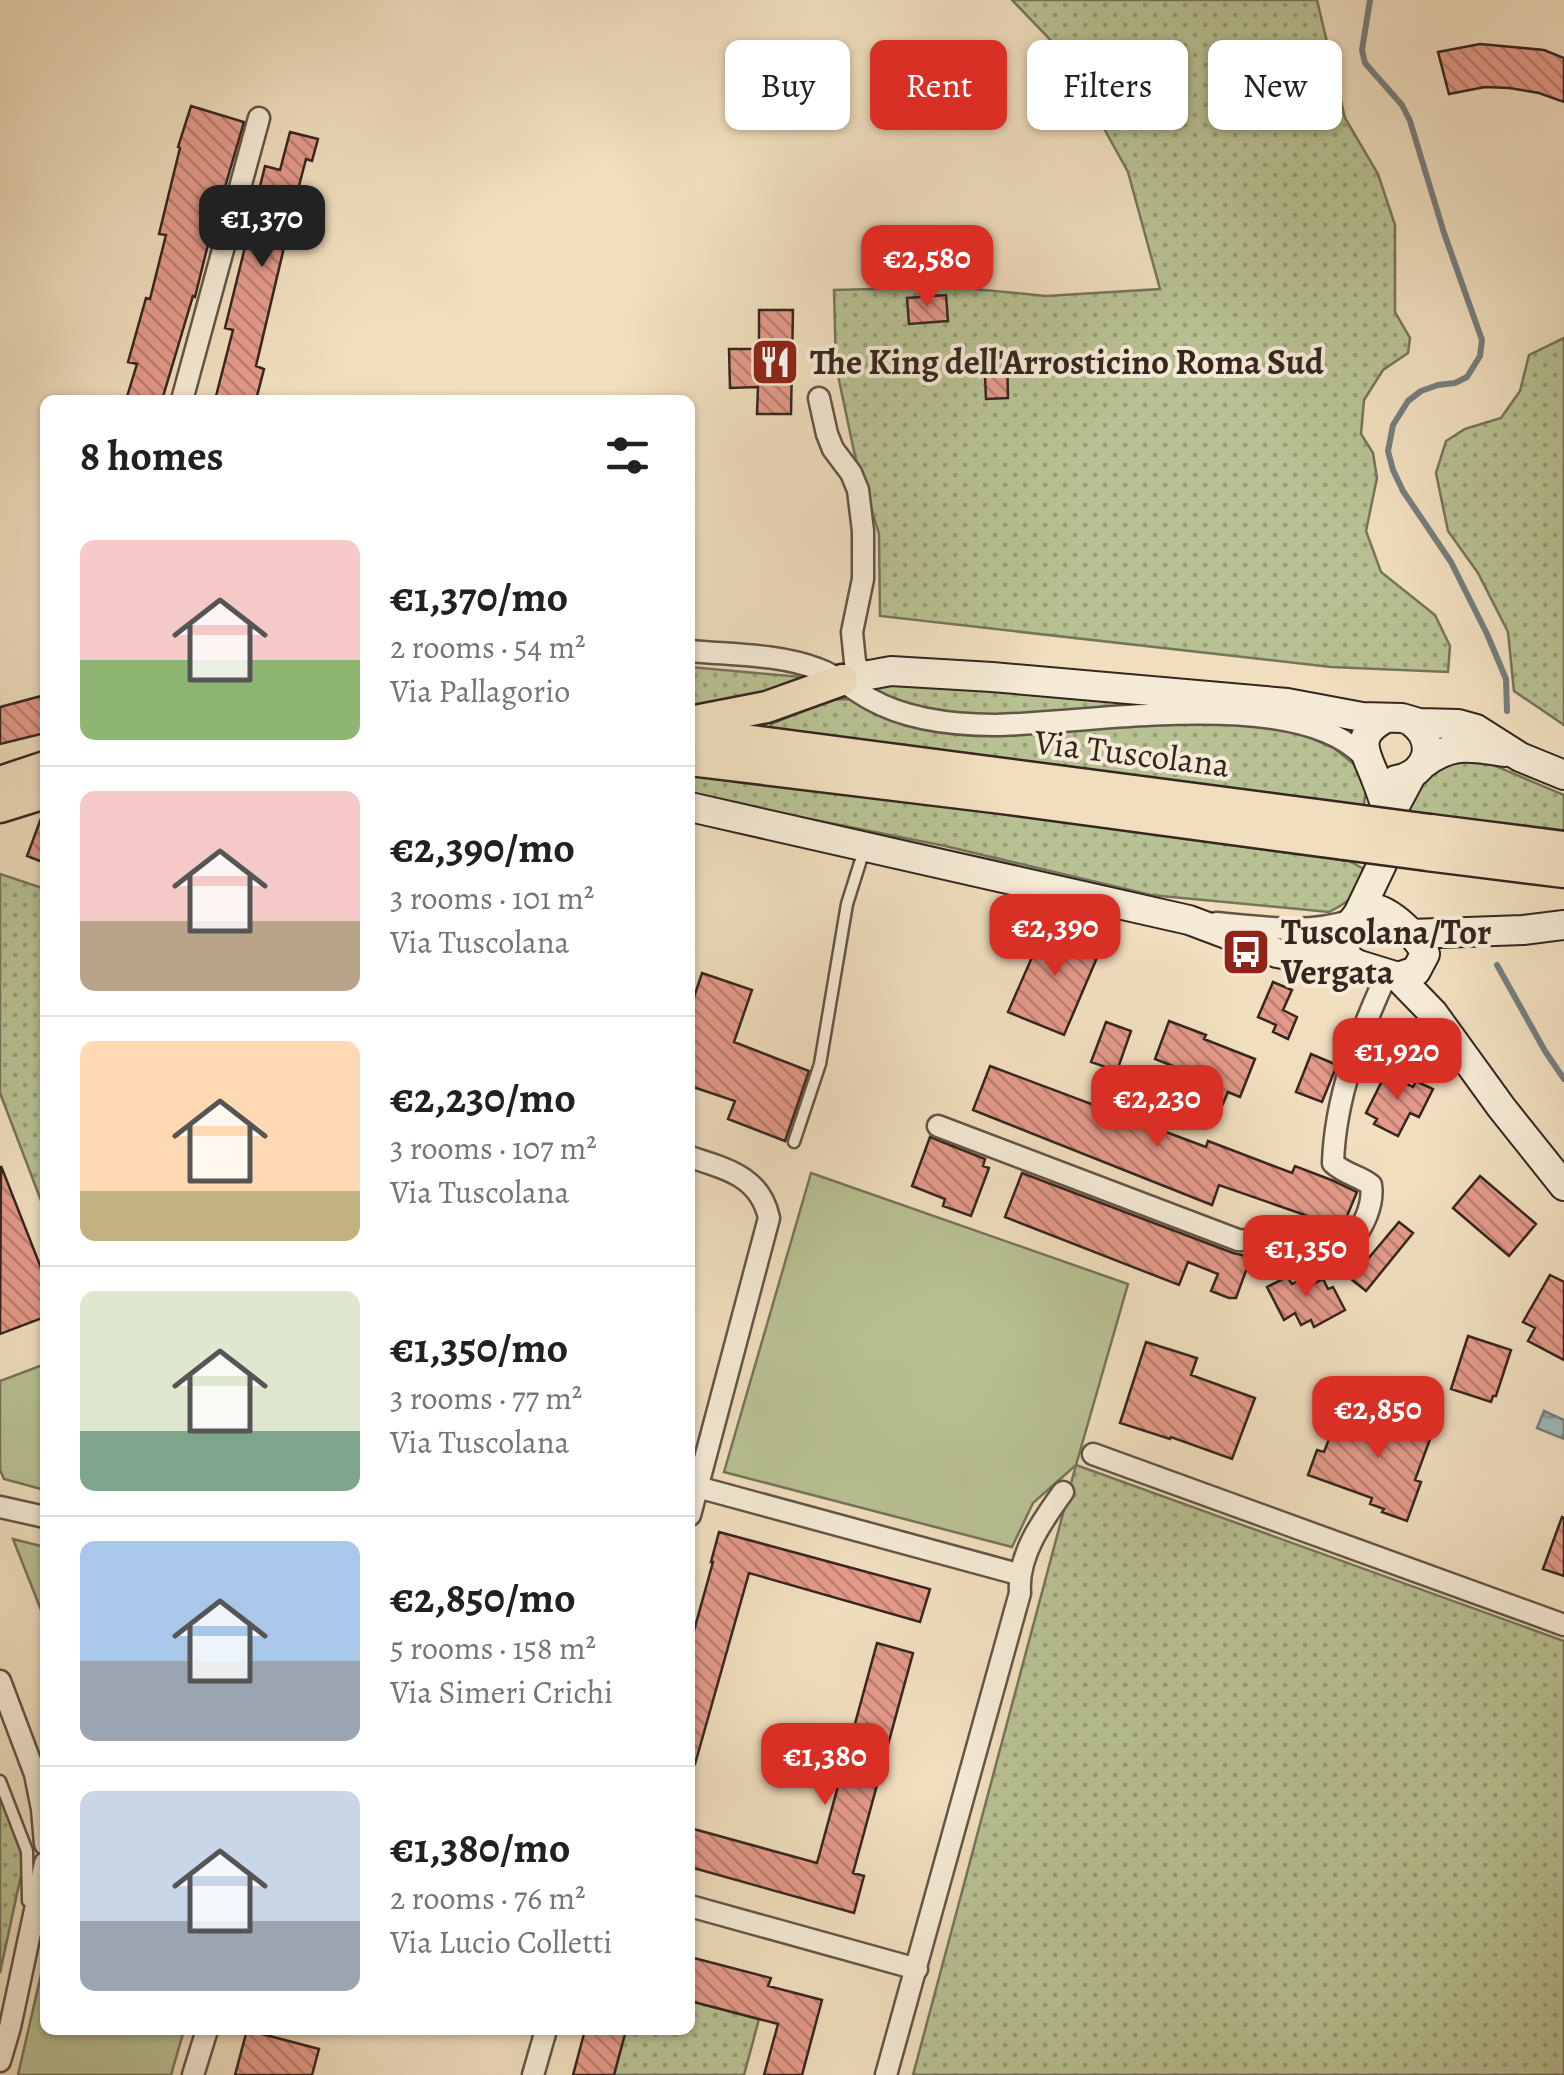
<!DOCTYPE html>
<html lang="en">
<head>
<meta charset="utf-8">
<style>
	:root { --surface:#fff; --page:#f2f2f2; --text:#202124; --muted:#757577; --line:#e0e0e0; --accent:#d93025 }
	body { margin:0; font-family:Alegreya,serif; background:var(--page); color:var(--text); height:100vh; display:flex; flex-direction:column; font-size:38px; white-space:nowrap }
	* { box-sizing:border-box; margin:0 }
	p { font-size:32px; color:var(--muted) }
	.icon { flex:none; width:55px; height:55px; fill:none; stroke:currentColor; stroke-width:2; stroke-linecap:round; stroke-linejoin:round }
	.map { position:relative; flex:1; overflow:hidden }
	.drawer { position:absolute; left:40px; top:395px; width:655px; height:1640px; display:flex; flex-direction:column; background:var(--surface); border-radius:15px; box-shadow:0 2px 8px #0004 }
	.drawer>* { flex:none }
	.top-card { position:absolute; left:725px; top:40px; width:688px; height:90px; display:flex; gap:20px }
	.price { position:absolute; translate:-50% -85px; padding:0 22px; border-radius:20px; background:var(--accent); color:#fff; font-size:32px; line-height:65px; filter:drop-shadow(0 2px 5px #0008) }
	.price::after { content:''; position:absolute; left:50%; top:60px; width:30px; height:22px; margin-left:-15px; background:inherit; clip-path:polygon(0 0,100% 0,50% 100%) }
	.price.on { background:#222; color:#fff }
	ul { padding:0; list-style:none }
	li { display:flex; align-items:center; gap:30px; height:250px; padding:0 40px }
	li+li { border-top:2px solid var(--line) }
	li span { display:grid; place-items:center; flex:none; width:280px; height:200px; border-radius:15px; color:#555 }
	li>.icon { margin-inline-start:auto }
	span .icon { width:120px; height:120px; fill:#fffc; stroke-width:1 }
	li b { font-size:42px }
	h2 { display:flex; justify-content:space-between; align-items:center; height:120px; padding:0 40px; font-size:42px }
	.chip { padding:0 35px; border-radius:15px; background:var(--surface); box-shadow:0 2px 8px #0004; font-size:35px; line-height:90px }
	.chip.on { background:var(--accent); color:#fff }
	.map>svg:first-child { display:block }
	.grass { fill:url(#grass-dots); stroke:#76745a; stroke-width:2.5 }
	.green { fill:#b8c193; stroke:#76745a; stroke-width:2.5 }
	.water { fill:url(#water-waves); stroke:#757e7e; stroke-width:2.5 }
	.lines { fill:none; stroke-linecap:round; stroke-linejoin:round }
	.stream { stroke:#757e7e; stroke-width:6 }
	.building { fill:url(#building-back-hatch); stroke:#352620; stroke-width:2.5 }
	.lane-casing { stroke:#645448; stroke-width:15 }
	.street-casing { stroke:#645448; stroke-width:25 }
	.secondary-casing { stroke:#352620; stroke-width:32 }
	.primary-casing { stroke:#352620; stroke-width:35 }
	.lane { stroke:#f5ead5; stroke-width:10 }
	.street { stroke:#f5ead5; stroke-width:20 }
	.secondary { stroke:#f5ead5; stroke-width:28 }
	.primary { stroke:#f0debe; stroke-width:30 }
	.primary-bridge-casing { stroke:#352620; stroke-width:35; stroke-linecap:butt }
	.primary-bridge { stroke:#f0debe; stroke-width:30 }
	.labels { text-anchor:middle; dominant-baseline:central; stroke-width:8; stroke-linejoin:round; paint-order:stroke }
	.poi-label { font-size:35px; font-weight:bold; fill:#352620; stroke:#f5ead5; text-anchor:start }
	.street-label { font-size:35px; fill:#352620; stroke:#f5ead5 }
</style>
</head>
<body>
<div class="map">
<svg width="1564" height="2075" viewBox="0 0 1564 2075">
	<defs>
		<pattern id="grass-dots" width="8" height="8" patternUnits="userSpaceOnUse" patternTransform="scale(2.5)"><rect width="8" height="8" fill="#b8c193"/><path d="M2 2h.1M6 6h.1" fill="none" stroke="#969d78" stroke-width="1.8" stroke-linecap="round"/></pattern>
		<pattern id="water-waves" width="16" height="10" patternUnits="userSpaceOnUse" patternTransform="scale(2.5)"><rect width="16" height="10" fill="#9fb9bc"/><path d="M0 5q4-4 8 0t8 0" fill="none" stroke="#829698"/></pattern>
		<pattern id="building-back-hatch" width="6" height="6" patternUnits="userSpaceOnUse" patternTransform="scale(2.5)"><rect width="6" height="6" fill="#e49a8a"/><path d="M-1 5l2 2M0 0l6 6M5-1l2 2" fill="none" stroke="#ba7d70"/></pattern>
	</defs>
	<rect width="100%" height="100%" fill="#f0debe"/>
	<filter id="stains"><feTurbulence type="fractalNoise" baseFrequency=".002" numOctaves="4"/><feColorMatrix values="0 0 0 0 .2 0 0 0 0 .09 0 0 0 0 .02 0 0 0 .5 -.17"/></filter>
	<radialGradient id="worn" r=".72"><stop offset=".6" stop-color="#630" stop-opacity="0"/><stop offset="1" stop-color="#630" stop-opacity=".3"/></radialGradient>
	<path class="grass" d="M1012,0H1317L1345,118L1378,174L1395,225V312L1410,338L1408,353L1383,370L1364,400L1361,434L1373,453L1377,478L1366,531L1381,572L1435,615L1450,646L1448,672L1331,667L880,616L879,534L855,456L836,366L834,290L953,287L1046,296L1160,289L1128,172L1061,51Z
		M1564,338V725L1514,691L1508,632L1478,573L1448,531L1436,473L1446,441L1465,429L1501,418L1520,391L1529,355Z
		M690,667L801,677L812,681L690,711Z
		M916,680L1191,704L1119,706L1022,717H984L920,708L886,699L879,693L874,685Z
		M849,699L877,713L945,728L1205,719L1288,728L1334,748L1356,766L1366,789L1363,812L772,731L771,724L829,700Z
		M1472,756L1564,795V836L1404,817C1423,778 1429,768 1472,756Z
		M690,771L1349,861L1364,869C1365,891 1347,903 1329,912L1151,895L945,846L690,795Z
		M0,874L45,889V1211L0,1093Z
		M1076,1465L1564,1641V2075H913Z
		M0,1796L24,1861L0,1973Z
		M690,2001L759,2019L744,2075H614L626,2030H690Z"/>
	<path class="green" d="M811,1173L1128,1284L1076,1465L1033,1503L1012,1547L724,1472Z
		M45,1364V1490L4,1479L0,1470V1381Z
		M13,1539L45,1547V1620Z
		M45,1957V2030H184L171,2075H18Z"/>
	<path class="water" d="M1544,1411L1564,1420V1439L1537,1428Z"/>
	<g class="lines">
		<path class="stream" d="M1370,0L1362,50L1365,63L1402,105L1410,121L1444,233L1482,340L1480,356L1467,377L1455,383L1438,385L1421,391L1408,401L1393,425L1388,451L1393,470L1403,491L1451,562L1487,634L1506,679L1507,711
			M1497,965L1545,1051L1564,1079"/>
	</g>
	<path class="building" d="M1480,44L1544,50L1564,58V102L1539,93L1509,88L1485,87L1449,94L1438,52Z
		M191,106L244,122L220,204H218L195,297L193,296L162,400H126L137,364L128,362L146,298L150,299L166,235L159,234L180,148L178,147Z
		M290,132L318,139L312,161L306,159L293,209L298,210L290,240L286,239L256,366L264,369L256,400H215L233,330L225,328L265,166L280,170Z
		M946,295L948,321L909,324L907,298Z
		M759,310H793L791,414H757L758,387L730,388L729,349H759Z
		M1007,351L1008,398L986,399L984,352Z
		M45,695V733L0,744V707Z
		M43,813H45V863L27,856Z
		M1047,923L1102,946L1064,1035L1008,1012Z
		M702,973L752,990L734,1042L809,1071L785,1141L728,1119L735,1101L690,1086V1009Z
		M1273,982L1292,990L1283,1010L1297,1017L1288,1039L1273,1032L1276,1025L1258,1017Z
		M1169,1021L1206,1035L1204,1039L1255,1059L1240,1097L1228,1092L1222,1106L1199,1097L1206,1079L1155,1059Z
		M1106,1022L1131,1031L1117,1071L1091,1062Z
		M1311,1054L1337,1065L1322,1102L1296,1092Z
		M990,1066L1206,1147L1208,1141L1292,1173L1295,1166L1334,1181L1357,1192L1342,1228L1219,1185L1212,1205L973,1110Z
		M1386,1073L1413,1087L1416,1081L1433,1089L1419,1117L1410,1113L1398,1136L1374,1124L1377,1119L1366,1113Z
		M930,1137L985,1159L983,1166L989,1168L971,1216L943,1206L945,1199L912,1186Z
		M1,1166L45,1278V1317L0,1334Z
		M1022,1173L1233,1253L1251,1257L1236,1298H1229L1211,1291L1218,1274L1188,1262L1179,1285L1005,1217Z
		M1480,1176L1536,1224L1509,1256L1453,1208Z
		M1399,1222L1413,1233L1366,1291L1351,1279Z
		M1310,1275L1315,1283L1323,1279L1328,1289L1333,1287L1345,1310L1314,1327L1311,1320L1301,1325L1295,1313L1284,1320L1267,1287L1287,1277L1292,1284Z
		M1550,1275L1564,1282V1360L1528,1341L1535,1328L1523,1322Z
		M1468,1336L1511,1350L1496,1396H1493L1491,1402L1451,1389Z
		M1146,1342L1197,1358L1191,1375L1255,1398L1232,1459L1171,1437L1170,1439L1120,1423Z
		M1390,1406L1436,1423L1415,1480L1421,1482L1407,1521L1382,1512L1384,1509L1370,1504L1372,1498L1308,1475L1317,1450L1324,1452L1336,1421L1378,1436Z
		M1562,1517L1564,1518V1576L1543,1569Z
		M719,1532L930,1589L920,1622L749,1573L695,1764H690V1645L713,1562H711Z
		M877,1643L913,1653L853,1873L864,1876L854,1913L690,1867V1828L817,1863Z
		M690,1957L771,1978L768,1986L822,2000L802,2075H764L778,2024L690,2001Z
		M247,2030L319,2049L312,2075H235Z
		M585,2030H626L614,2075H573Z"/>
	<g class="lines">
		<g class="lane-casing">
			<path id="lane" d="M794,1142L820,1064L847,904L865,847
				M0,1781L27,1851L28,1901"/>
		</g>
		<g class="street-casing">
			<path id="street" d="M819,398L827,434L833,449L851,473L858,490L863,531V579L852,632L855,662L862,675
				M182,400L259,118
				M690,651C732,655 779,654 818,669C838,676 852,689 870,699C907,720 955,725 996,725C1088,724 1301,684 1366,759
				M1216,923C1260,927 1309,935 1352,920
				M938,1126L1238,1240L1350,1242C1363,1228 1374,1205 1371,1185C1358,1175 1346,1175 1333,1163C1335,1098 1360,1032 1387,974
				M690,1157C726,1169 760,1176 769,1218L690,1515
				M1093,1454L1564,1625
				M690,1485L1018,1574
				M0,1507L45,1517
				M0,1681L35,1774L42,1809L45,1844
				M690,1906L917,1969
				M0,2061L10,2027L45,1863
				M193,2075L207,2030
				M533,2075L546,2030
				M886,2075L1020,1593C1017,1556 1042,1521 1063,1492"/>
		</g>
		<g class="secondary-casing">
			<path id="secondary" d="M842,680L891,671L992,677L1287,703L1362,717L1402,718L1419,723L1458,724L1476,729L1520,757L1564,775
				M1386,718C1352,736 1366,753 1376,779C1381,791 1385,804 1389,817
				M1423,764C1452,742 1471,747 1505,752
				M1396,780C1430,774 1438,739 1409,720
				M690,807L1189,920L1277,953L1316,960H1349
				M1358,914C1365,911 1367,908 1375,909C1390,911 1421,939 1425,954L1416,971L1398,977L1359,965L1349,960L1342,945V935L1358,914L1382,864L1389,817L1411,776
				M1411,934L1523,930L1564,925
				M1398,977L1433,1013L1501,1107L1564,1186"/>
		</g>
		<g class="primary-casing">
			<path id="primary" d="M690,722L767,707L842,680
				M690,733L1340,818
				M690,760L1002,798L1344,844
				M0,782L45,767
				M0,807L45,793
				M1430,830L1564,847
				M1427,855L1564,872"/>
		</g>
		<use href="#lane" class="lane"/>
		<use href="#street" class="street"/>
		<use href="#secondary" class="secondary"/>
		<use href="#primary" class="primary"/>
		<g class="primary-bridge-casing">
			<path id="primary-bridge" d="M1340,818L1430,830
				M1344,844L1427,855"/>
		</g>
		<use href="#primary-bridge" class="primary-bridge"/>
	</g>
	<defs>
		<g id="restaurant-square" transform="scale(2.5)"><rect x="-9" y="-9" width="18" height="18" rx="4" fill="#8f2418" stroke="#f5ead5"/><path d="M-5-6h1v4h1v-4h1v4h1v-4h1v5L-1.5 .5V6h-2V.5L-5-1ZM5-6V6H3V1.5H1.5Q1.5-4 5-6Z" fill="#fff"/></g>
		<g id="bus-square" transform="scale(2.5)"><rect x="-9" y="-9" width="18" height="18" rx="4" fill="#8f2418" stroke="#f5ead5"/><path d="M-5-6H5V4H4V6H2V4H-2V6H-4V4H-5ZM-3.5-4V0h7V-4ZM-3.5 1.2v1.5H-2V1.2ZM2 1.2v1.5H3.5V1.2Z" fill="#fff"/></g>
	</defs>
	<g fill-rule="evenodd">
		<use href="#restaurant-square" x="775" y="362"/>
		<use href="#bus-square" x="1246" y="952"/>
	</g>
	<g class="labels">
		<g class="poi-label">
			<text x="810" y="362">The King dell'Arrosticino Roma Sud</text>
			<text x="1281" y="932">Tuscolana/Tor<tspan x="1281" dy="40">Vergata</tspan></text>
		</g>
		<g class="street-label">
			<text transform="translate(1132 753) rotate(7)">Via Tuscolana</text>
		</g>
	</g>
	<rect width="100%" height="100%" filter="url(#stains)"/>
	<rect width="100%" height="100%" fill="url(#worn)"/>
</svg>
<b class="price on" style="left:262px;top:270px">€1,370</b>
<b class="price" style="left:927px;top:310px">€2,580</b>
<b class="price" style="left:1055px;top:979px">€2,390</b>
<b class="price" style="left:1397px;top:1103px">€1,920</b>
<b class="price" style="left:1157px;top:1150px">€2,230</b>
<b class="price" style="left:1306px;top:1300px">€1,350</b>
<b class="price" style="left:1378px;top:1461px">€2,850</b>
<b class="price" style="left:825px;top:1808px">€1,380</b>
<div class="top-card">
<a class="chip">Buy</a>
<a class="chip on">Rent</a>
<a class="chip">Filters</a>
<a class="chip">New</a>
</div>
<section class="drawer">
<h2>8 homes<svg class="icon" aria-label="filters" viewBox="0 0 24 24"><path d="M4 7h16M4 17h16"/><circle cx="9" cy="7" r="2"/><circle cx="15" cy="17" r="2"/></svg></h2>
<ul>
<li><span style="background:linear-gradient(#f6c9c9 60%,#8fb573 0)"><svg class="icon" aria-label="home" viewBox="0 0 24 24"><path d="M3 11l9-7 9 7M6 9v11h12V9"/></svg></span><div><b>€1,370/mo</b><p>2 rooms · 54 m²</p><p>Via Pallagorio</p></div></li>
<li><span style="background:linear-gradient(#f6c9c9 65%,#b9a48a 0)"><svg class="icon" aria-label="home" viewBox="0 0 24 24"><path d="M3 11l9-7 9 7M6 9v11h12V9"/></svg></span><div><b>€2,390/mo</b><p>3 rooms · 101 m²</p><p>Via Tuscolana</p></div></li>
<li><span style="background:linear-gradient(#ffd9b3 75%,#c2b280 0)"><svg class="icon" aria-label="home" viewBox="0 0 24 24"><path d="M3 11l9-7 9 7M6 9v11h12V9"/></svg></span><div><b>€2,230/mo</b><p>3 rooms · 107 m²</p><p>Via Tuscolana</p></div></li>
<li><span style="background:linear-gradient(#dfe7d0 70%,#7fa58c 0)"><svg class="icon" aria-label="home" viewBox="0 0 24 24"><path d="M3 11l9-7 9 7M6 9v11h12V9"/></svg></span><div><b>€1,350/mo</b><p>3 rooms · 77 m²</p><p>Via Tuscolana</p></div></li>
<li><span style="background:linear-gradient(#a9c7e8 60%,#9aa5b1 0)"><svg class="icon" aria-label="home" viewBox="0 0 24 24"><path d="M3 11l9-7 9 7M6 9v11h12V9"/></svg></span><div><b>€2,850/mo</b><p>5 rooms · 158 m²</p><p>Via Simeri Crichi</p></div></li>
<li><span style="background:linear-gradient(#c9d6e8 65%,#9aa5b1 0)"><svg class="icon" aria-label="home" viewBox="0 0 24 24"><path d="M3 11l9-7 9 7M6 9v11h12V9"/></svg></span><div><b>€1,380/mo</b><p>2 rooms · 76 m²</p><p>Via Lucio Colletti</p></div></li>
</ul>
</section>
</div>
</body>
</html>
